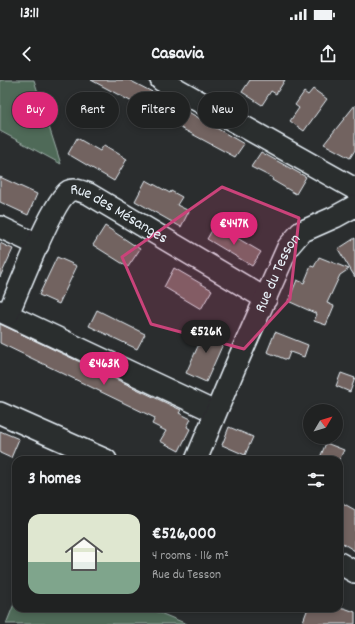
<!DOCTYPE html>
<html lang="en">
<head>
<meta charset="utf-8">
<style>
	:root { --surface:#202222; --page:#282a2a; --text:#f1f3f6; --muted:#a2a4a5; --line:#3d3f40; --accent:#db2777 }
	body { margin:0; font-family:Dekko,sans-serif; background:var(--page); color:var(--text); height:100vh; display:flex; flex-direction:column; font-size:15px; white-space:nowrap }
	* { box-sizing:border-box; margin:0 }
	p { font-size:13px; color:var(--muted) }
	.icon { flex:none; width:22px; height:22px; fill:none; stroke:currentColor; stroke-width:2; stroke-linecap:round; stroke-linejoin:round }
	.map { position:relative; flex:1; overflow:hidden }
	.sheet { position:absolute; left:12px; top:376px; width:331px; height:156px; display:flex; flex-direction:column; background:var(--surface); border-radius:12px; box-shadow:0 2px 6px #0003,0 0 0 1px var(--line) }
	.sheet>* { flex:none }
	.top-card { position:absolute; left:12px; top:12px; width:331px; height:36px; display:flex; gap:8px }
	.needle { width:26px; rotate:52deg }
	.buttons { position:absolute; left:303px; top:324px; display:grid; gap:8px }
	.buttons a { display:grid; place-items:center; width:40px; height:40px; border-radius:50%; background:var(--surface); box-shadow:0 2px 6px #0003,0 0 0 1px var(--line); font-size:20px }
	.price { position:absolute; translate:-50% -34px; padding:0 9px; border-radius:14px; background:var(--accent); color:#fff; font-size:13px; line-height:26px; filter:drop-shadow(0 1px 2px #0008) }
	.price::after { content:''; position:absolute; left:50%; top:24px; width:12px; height:9px; margin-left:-6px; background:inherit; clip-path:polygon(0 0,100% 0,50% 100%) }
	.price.on { background:#222; color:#fff }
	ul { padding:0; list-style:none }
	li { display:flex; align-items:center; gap:12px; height:100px; padding:0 16px }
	li span { display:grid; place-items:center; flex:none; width:112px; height:80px; border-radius:12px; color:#555 }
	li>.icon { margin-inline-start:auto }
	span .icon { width:48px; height:48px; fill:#fffc; stroke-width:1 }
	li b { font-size:17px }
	h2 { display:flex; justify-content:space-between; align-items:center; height:48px; padding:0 16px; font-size:17px }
	.tag { padding:0 14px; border-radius:18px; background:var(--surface); box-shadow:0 2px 6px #0003,0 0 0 1px var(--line); font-size:14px; line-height:36px }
	.tag.on { background:var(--accent); color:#fff }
	.status { display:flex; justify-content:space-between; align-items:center; height:28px; padding:0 20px; background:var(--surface); direction:ltr }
	.status svg { height:11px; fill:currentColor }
	header { display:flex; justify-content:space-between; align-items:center; height:52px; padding:0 16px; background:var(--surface); font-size:18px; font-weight:700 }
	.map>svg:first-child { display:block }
	.green { fill:#506a58; stroke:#9caea8 }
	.building { fill:#726460; stroke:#e8f1f8 }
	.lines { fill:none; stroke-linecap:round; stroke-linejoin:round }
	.minor-casing { stroke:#e8f1f8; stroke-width:24 }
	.minor { stroke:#2a2d2e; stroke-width:21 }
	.marked { fill:#ca437a; fill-opacity:0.2; stroke:#ca437a; stroke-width:3; stroke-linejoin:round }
	.labels { text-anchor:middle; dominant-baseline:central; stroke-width:4; stroke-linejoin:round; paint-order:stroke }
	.street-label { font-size:16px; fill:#e8f1f8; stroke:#2a2d2e }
</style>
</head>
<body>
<div class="status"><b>13:11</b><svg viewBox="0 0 49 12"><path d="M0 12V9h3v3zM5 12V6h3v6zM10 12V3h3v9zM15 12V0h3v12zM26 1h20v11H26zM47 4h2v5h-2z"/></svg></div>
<header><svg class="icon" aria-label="back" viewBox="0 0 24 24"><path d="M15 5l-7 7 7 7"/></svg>Casavia<svg class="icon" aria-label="share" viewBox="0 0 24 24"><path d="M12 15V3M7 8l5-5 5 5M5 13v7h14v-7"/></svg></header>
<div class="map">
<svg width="355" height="544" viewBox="0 0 355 544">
	<rect width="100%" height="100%" fill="#2a2d2e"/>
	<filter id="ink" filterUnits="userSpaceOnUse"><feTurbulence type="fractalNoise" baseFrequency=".025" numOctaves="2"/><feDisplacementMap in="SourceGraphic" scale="8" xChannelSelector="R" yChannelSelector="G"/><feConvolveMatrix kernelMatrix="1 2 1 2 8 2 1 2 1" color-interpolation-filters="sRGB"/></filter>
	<g filter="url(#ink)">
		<path class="green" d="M0,0H34L61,84L0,51Z
			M16,519V528H148L187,544H6Z"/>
		<path class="building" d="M91,0H129L166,19L244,64L235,77Z
			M250,0H285L276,14L271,11L262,25L242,12Z
			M313,9L327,19L304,51L290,41L299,28L295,25L304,12L308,15Z
			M355,25V70L350,78L324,64Z
			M77,58L100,71L104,65L127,79L114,101L68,74Z
			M261,72L306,97L296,114L272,100L273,98L251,87Z
			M0,97L37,114L28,135L0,122Z
			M146,100L170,113L171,111L182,117L177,125L189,131L181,147L135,121Z
			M215,145L261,172L252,186L207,159Z
			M105,146L140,169L128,187L93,165Z
			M355,158V197L338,169Z
			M0,163L13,169L0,197Z
			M57,177L77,186L59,224L39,215Z
			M319,177L349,189L340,195L327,223L334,226L326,245L314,241L317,234L288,221L297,200L304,203L311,186L314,187Z
			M174,188L212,210L201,229L164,207Z
			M97,230L145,254L137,269L89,246Z
			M0,244L181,330L179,333L191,339L187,347L190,349L179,371L160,361L166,351L152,344L155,338L0,263Z
			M207,246L227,255L206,302L186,293Z
			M275,252L308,265L304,277L290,272L287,280L267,272Z
			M341,293L355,298L350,312L336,306Z
			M229,347L253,357L245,375L222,365Z
			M0,351L19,359L11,378L0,373Z
			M326,363L344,370L339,380H319Z
			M339,421L355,430V471L339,461Z
			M308,528H344L355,532V544H302Z"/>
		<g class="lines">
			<g class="minor-casing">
				<g id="minor">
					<path d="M161,0L355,109"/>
					<path d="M0,147L38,165"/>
					<path d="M0,231L215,332"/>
					<path id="s1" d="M8,234C17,213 53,120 69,111C75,108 83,112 89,114L266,219"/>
					<path d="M0,333L106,380"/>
					<path id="s2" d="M196,380L235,287L288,167L301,152L335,137L355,126"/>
					<path d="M339,483L355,492"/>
				</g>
			</g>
			<use href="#minor" class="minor"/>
		</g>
	</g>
	<path class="marked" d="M222,107L299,138L290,219L244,269L151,244L122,177Z"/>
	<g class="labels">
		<g class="street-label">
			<text stroke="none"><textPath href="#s1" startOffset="194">Rue des Mésanges</textPath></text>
			<text stroke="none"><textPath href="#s2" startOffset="204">Rue du Tesson</textPath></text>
		</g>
	</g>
</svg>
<div class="buttons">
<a><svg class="needle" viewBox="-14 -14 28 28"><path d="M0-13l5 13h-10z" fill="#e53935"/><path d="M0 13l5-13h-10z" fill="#a2a4a5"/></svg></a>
</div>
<b class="price" style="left:234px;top:166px">€447K</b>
<b class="price on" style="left:206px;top:274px">€526K</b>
<b class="price" style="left:104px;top:306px">€463K</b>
<div class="top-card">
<a class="tag on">Buy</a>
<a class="tag">Rent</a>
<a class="tag">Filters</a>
<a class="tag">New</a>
</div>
<section class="sheet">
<h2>3 homes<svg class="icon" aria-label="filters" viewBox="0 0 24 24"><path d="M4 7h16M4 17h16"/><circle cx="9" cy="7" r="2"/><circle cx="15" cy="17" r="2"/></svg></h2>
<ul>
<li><span style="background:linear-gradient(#dfe7d0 60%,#7fa58c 0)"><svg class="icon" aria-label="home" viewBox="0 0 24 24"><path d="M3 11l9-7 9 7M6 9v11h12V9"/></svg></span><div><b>€526,000</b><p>4 rooms · 116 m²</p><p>Rue du Tesson</p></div></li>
</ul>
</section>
</div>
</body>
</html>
